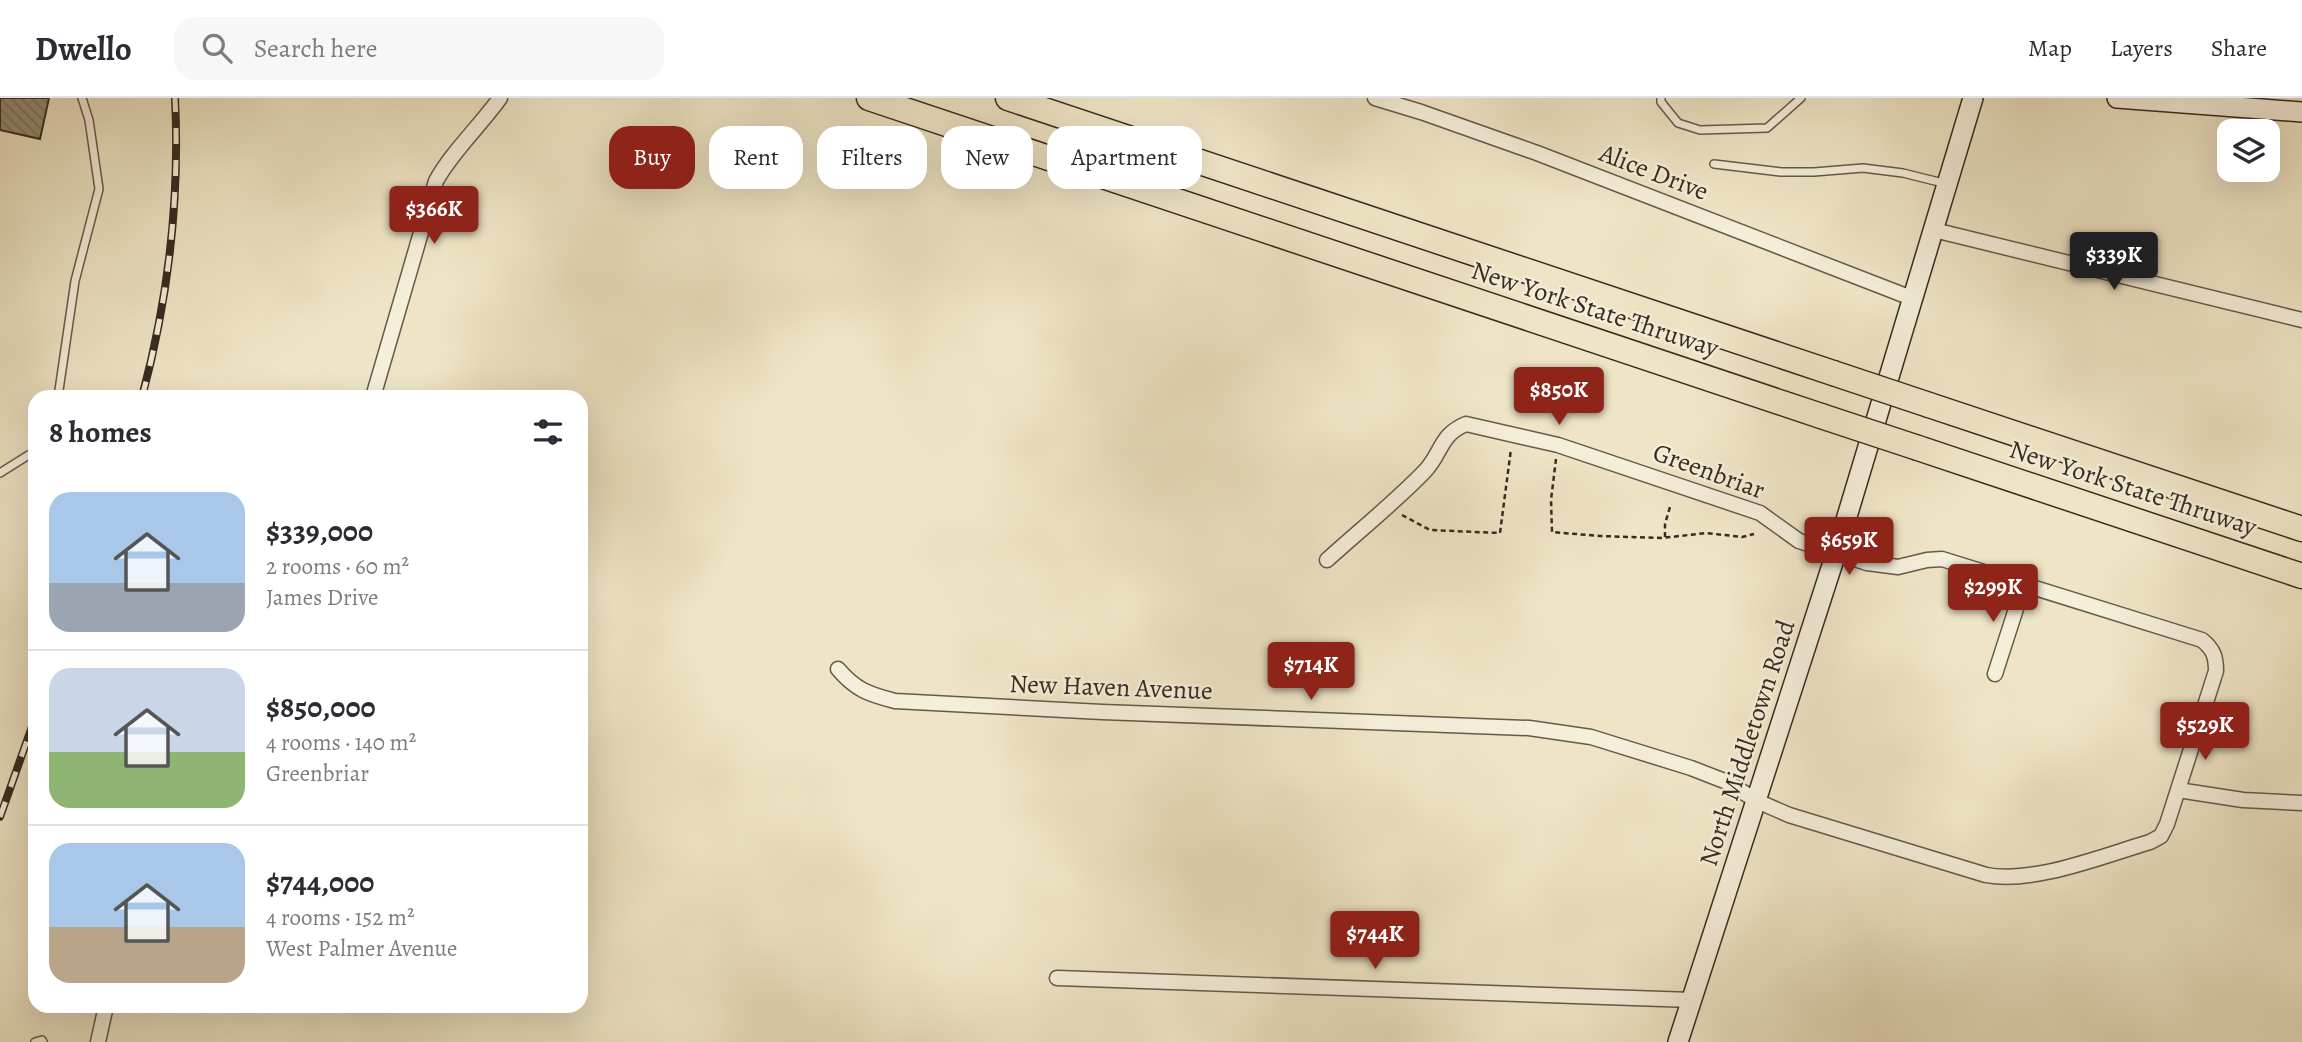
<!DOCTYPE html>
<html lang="en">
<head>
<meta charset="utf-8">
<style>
	:root { --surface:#fff; --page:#f7f7f7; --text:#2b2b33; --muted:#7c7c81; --line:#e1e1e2; --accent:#8f2418 }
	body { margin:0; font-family:Alegreya,serif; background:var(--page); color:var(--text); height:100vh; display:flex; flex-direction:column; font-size:26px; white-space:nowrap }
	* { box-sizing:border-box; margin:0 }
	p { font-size:23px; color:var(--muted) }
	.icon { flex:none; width:38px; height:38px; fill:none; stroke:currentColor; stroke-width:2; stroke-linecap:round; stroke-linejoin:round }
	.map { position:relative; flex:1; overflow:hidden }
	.side { position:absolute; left:28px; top:292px; width:560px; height:623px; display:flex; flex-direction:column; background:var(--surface); border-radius:21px; box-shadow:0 7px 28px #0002 }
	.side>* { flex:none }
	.top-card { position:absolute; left:609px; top:28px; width:665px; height:63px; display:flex; gap:14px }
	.fabs { position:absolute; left:2217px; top:21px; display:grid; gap:14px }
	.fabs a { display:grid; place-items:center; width:63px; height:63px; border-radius:14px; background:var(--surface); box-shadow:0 7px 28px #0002; font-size:35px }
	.price { position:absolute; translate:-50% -60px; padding:0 16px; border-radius:7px; background:var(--accent); color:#fff; font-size:23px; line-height:46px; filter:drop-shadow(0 2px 4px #0008) }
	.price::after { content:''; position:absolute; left:50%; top:42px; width:21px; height:16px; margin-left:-10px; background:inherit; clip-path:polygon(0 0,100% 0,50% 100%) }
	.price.current { background:#222; color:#fff }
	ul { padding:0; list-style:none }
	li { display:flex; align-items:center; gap:21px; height:175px; padding:0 21px }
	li+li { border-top:2px solid var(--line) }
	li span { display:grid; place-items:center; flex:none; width:196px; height:140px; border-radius:21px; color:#555 }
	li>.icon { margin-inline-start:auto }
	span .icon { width:84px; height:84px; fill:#fffc; stroke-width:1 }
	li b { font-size:30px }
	h2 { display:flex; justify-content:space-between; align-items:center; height:84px; padding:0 21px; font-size:30px }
	.pill { padding:0 24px; border-radius:21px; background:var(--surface); box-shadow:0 7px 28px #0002; font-size:24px; line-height:63px }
	.pill.current { background:var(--accent); color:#fff }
	header { display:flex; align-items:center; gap:42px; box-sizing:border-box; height:98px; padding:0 35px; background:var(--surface); border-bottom:2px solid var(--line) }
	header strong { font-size:33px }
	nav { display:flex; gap:38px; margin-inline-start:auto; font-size:24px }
	.search { width:490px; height:63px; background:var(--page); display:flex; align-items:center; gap:18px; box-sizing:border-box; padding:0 24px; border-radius:21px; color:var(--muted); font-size:26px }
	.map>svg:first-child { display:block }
	.building { fill:url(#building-back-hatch); stroke:#362b21; stroke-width:2 }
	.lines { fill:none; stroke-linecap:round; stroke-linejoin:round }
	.lane-casing { stroke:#645a4a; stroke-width:10 }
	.street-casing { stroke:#645a4a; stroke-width:17 }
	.secondary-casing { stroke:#362b21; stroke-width:22 }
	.highway-casing { stroke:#362b21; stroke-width:27 }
	.path { stroke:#362b21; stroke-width:2.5; stroke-dasharray:5 3.5; stroke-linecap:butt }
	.lane { stroke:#f5eeda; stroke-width:7 }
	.street { stroke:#f5eeda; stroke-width:14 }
	.secondary { stroke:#f5eeda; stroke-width:19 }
	.highway { stroke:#efe5c6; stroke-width:24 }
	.rail-casing { stroke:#362b21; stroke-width:8 }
	.rail { stroke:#f5eeda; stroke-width:5; stroke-dasharray:16; stroke-linecap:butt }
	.highway-bridge-casing { stroke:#362b21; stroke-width:27; stroke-linecap:butt }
	.highway-bridge { stroke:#efe5c6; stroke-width:24 }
	.labels { text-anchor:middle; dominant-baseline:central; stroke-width:5; stroke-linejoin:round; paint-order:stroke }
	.street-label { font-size:26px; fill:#362b21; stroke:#f5eeda }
</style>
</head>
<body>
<header>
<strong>Dwello</strong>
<div class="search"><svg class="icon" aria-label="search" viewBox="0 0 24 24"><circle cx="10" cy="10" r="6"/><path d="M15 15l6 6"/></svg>Search here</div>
<nav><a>Map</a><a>Layers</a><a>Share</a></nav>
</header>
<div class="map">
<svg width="2302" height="944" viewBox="0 0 2302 944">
	<defs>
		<pattern id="building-back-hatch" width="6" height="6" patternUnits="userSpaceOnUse" patternTransform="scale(1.75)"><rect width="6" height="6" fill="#968c77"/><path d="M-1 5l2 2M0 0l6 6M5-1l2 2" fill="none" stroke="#7b7361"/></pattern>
	</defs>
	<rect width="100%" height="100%" fill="#efe5c6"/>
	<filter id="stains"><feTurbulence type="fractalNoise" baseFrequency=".00286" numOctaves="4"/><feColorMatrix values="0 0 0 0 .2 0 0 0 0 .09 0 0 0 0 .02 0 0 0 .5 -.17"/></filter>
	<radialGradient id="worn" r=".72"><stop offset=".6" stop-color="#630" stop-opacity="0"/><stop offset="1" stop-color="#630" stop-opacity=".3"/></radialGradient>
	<path class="building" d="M0,0H49L40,41L0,32Z"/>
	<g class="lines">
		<g class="lane-casing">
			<path id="lane" d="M1661,0V4L1678,25L1700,32L1767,30L1801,0
				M1714,66L1781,74H1814L1863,70L1903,75L1947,86
				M58,299L75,183L99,91L89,22L82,0
				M0,375L35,353
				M35,944L42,942L43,944"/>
		</g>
		<g class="street-casing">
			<path id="street" d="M1375,0L1421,14L1537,55L1914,201
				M1934,132L2302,222
				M373,299L436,83C451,55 480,28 500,0
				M838,571C856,592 868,596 895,603L1102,614L1529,630L1591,639L1691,670L1727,684L1757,703L1789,717L1986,777C2034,786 2102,758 2150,744L2161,738L2167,726L2216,573C2216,558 2213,551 2202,542L1942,461L1927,462L1898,469L1867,465L1799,443L1760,415L1558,347L1466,326C1439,337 1442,356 1424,374C1394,405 1359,433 1327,462
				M1995,576L2024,486
				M2178,692L2243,702L2302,705
				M1057,880L1692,902
				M98,944L106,908"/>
		</g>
		<g class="secondary-casing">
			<path id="secondary" d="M2117,0L2302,14
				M1678,944L1836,455L1973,0"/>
		</g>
		<g class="highway-casing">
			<path id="highway" d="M869,0L1821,318
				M1008,0L1833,275
				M1929,307L2302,431
				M1918,350L2302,478"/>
		</g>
		<path class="path" d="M1556,361L1551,402L1552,434L1600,438L1662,440L1706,435L1742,439L1754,436
			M1402,417L1430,432L1500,435L1511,351
			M1665,439V426L1670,409"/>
		<use href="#lane" class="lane"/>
		<use href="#street" class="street"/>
		<use href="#secondary" class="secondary"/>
		<use href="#highway" class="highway"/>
		<g class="rail-casing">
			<path id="rail" d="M142,299C168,202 180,101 175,0
				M0,719L35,620"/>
		</g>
		<use href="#rail" class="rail"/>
		<g class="highway-bridge-casing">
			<path id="highway-bridge" d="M1833,275L1929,307
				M1821,318L1918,350"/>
		</g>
		<use href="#highway-bridge" class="highway-bridge"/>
	</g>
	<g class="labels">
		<g class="street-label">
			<text transform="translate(1654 74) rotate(21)">Alice Drive</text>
			<text transform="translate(1595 211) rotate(18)">New York State Thruway</text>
			<text transform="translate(1709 373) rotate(20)">Greenbriar</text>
			<text transform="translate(2133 390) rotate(18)">New York State Thruway</text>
			<text transform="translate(1111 589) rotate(2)">New Haven Avenue</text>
			<text transform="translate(1747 645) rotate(-72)">North Middletown Road</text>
		</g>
	</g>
	<rect width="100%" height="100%" filter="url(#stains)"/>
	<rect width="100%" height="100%" fill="url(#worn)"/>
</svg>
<div class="fabs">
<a><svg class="icon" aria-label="layers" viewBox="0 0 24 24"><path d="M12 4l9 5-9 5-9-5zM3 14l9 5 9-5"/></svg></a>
</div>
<b class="price" style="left:434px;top:148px">$366K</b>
<b class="price current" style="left:2114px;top:194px">$339K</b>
<b class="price" style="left:1559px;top:329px">$850K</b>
<b class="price" style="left:1849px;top:479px">$659K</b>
<b class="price" style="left:1993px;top:526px">$299K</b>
<b class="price" style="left:1311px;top:604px">$714K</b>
<b class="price" style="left:2205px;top:664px">$529K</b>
<b class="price" style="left:1375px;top:873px">$744K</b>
<div class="top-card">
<a class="pill current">Buy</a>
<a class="pill">Rent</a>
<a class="pill">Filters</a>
<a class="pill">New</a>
<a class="pill">Apartment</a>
</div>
<section class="side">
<h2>8 homes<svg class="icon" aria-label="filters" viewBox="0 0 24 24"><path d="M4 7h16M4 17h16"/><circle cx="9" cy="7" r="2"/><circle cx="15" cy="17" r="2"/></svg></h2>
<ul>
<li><span style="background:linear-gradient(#a9c7e8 65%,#9aa5b1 0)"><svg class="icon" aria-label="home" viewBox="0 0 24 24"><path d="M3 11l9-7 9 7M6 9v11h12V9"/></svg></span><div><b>$339,000</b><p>2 rooms · 60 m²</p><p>James Drive</p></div></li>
<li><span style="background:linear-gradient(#c9d6e8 60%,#8fb573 0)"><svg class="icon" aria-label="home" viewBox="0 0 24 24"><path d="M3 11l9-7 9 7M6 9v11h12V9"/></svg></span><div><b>$850,000</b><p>4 rooms · 140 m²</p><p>Greenbriar</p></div></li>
<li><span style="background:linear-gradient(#a9c7e8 60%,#b9a48a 0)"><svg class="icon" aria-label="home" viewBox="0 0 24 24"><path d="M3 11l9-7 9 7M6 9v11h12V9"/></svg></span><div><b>$744,000</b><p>4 rooms · 152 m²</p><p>West Palmer Avenue</p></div></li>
</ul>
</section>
</div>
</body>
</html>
